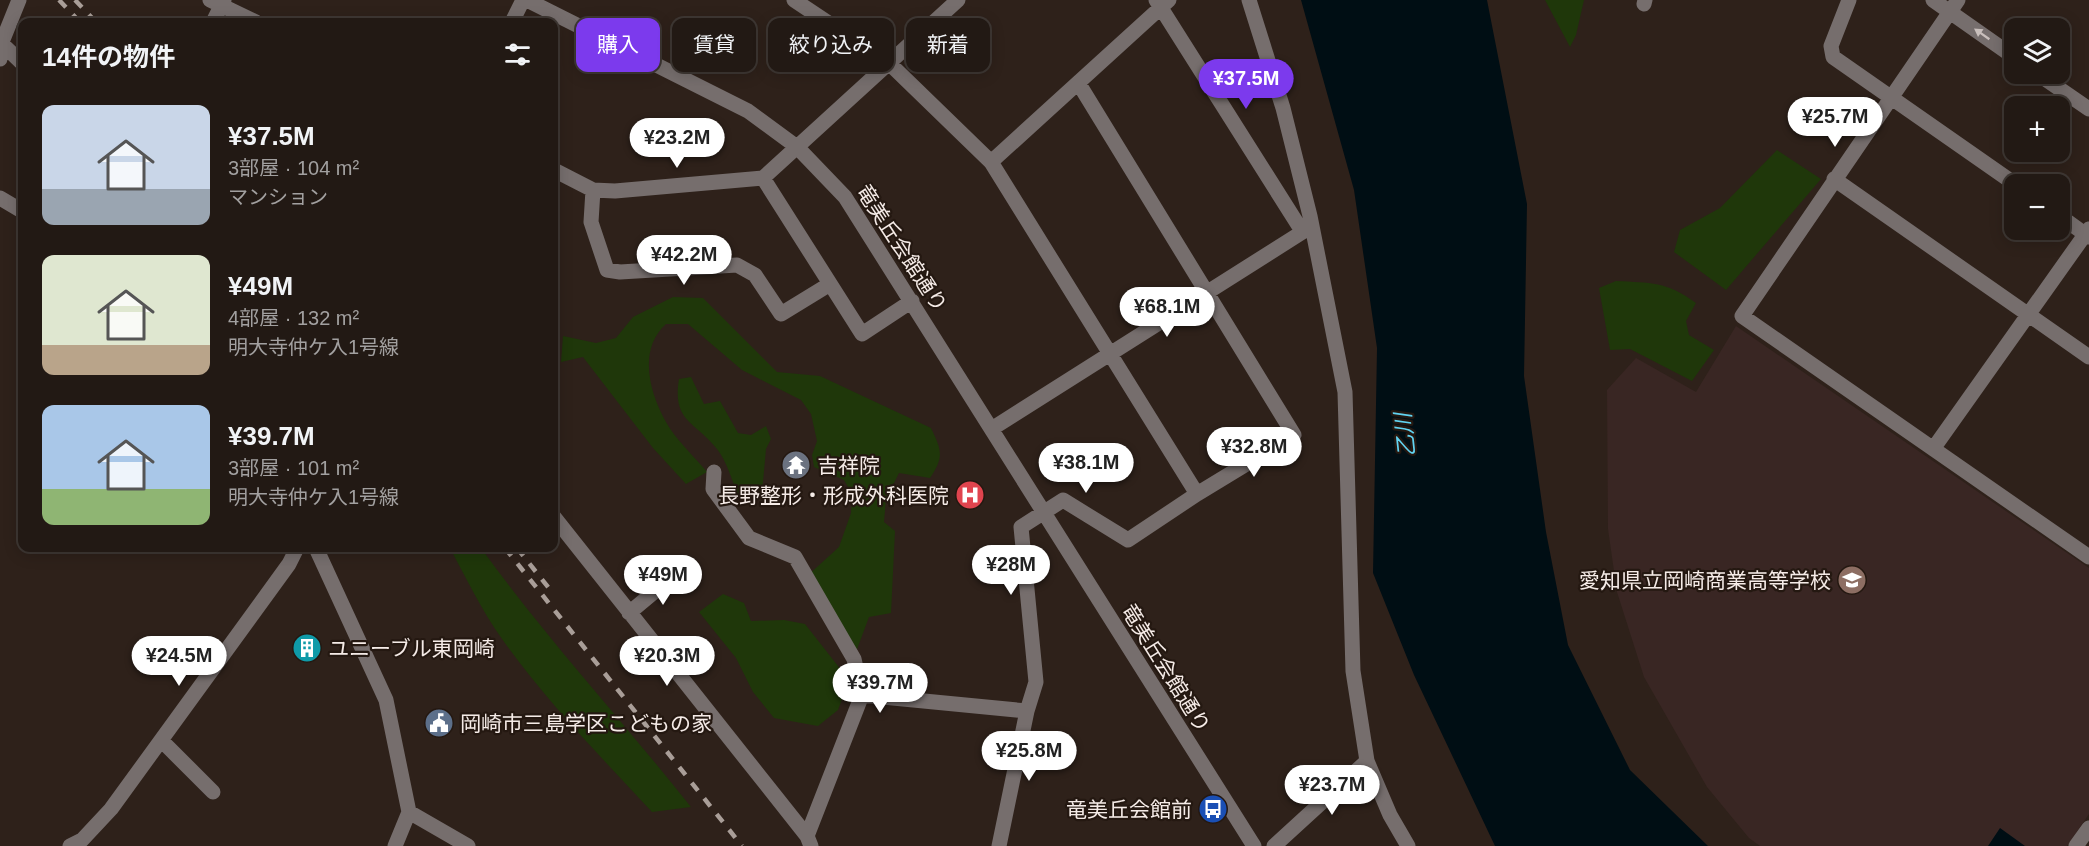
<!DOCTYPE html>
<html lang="ja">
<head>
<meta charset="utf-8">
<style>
	:root { --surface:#221914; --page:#2a221d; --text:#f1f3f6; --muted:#a2a0a0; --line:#3f3834; --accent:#7c3aed }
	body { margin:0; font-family:Arial,"Noto Sans JP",sans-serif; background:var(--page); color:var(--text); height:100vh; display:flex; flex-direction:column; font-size:22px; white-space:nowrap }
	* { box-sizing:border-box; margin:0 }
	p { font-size:20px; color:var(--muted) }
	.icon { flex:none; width:33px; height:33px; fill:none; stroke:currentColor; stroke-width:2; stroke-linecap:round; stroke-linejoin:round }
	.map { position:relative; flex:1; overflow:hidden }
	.details { position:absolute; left:18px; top:18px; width:540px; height:534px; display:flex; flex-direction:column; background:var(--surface); border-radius:12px; box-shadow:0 3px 15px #0003,0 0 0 2px var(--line) }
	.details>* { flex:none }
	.guide { position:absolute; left:576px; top:18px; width:570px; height:54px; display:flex; gap:12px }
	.buttons { position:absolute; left:2004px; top:18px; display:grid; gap:12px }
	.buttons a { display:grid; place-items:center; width:66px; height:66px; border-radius:12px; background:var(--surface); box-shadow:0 3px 15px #0003,0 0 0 2px var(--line); font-size:30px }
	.price { position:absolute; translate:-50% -51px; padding:0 14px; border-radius:21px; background:#fff; color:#222; font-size:20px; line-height:39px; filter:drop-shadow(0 2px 3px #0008) }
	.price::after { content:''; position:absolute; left:50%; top:36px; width:18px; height:14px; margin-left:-9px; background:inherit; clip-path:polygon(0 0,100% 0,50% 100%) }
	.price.current { background:var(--accent); color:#fff }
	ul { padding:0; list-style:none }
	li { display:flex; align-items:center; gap:18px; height:150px; padding:0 24px }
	li span { display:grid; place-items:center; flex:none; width:168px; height:120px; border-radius:12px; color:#555 }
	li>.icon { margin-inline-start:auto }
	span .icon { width:72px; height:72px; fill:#fffc; stroke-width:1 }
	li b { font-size:26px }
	h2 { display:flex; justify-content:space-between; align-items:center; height:72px; padding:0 24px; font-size:26px }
	.pill { padding:0 21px; border-radius:12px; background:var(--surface); box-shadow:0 3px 15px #0003,0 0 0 2px var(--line); font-size:21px; line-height:54px }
	.pill.current { background:var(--accent); color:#fff }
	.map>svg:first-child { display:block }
	.education { fill:#392623 }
	.green { fill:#1f370a }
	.water { fill:#000e14 }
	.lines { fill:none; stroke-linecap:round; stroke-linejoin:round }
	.minor { stroke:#766e6d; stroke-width:15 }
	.rail { stroke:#a99e98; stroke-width:4.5; stroke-dasharray:10 10; stroke-linecap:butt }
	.oneway { fill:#c9bfbc }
	.labels { text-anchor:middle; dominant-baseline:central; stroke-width:4.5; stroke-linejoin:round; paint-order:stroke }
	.street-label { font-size:21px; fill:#f5ebe7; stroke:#241811 }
	.poi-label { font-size:21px; fill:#f5ebe7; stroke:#241811; text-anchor:start }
	.water-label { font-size:22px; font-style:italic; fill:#61d3f1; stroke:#241811 }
</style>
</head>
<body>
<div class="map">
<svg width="2089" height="846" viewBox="0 0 2089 846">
	<rect width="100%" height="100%" fill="#2e211a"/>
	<path class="education" d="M1736,326L2089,568V814L2067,846H1760L1749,838L1707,787L1644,677L1617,592L1608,529L1607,390L1636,358L1696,392Z"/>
	<path class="green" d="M1545,0H1584L1576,35L1570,47Z
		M1777,150L1821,179L1726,290L1674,252L1680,230L1720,208Z
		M1616,281C1651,283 1666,281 1696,303L1686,321L1689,335L1714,350L1692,381L1630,349L1610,350L1599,288Z
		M673,297L703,298L777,372L820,376L931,428C942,451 944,457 930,478L899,473L886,499L884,522L895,531L891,613L869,617L856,652L806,577L839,547L851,513L852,494L844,480L814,467L812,455L817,441L811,414L801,400L742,370L688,324H666C638,349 649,392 666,422C676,440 694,456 707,472L686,484L653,448L583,357L561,362L563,336L596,343L616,338L633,317Z
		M691,377L704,404L720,401L738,433L751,435L766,426L771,439L766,449L762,493L739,496C732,482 727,461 717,449C695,421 672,422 679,379Z
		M450,548H481C546,638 622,720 691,807L652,812C600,756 546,701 502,639C482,611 466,578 450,548Z
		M723,594L744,603L751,621L784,620L805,624L849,680L838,710L818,726L774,718L753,692L736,658L699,612Z"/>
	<path class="water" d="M1301,0H1487L1527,204L1524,376L1546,532L1568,645L1630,770L1708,846H1495L1414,675L1373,573L1377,348L1354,190Z
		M2000,828L2025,846H1988Z"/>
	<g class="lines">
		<path class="minor" d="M210,0L256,22
			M527,0L748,111L797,147L845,197L1254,846
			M794,0L890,64L991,162L1197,494L1128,540L1063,500L1021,527L1036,682L1027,711L999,846
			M1156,0L1302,231
			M1249,0L1283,108L1310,216L1345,392L1353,671L1367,761L1390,815L1408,846
			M1849,0L1831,46L1833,57L2015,184
			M1933,0L2014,57
			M1958,0L1742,316L2089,557
			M1644,4L1645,0
			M213,22L224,0
			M512,22L523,0
			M0,42L22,63
			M0,59L2,42L19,0
			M2038,74L2089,109
			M1079,84L1294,435L1197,494
			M991,162L1169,0
			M554,170L593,190L615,191L763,178L958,0
			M763,178L862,334L912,301
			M1834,179L2089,357
			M593,190L591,222L607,270L620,272L737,265L755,275L781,314L830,284
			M0,198L22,211
			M2060,216L2089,237
			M993,428L1312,226
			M1933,449L2089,229
			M714,472L713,489L749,538L795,557L854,659L862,695
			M554,517L807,836L811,846
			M316,548L386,700L409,812L395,846
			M629,613L672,577L683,573
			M162,741L213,792
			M409,812L468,846
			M807,836L862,695L1027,711
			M70,846L82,840L111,809L289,564L297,548
			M1274,846L1367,761
			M2076,846L2089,828"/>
		<path class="rail" d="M59,0L80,22
			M75,0L96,22
			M505,548L742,846
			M517,548L552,592"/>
	</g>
	<defs><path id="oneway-solid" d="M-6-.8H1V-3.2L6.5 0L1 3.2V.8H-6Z" transform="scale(1.5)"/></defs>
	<use class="oneway" href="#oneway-solid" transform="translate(1982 34) rotate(-145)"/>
	<defs>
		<g id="temple-disc" transform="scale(1.5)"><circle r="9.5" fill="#6b7280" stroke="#241811"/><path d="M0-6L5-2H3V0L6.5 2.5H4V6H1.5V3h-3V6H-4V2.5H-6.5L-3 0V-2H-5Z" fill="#fff"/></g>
		<g id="hospital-disc" transform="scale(1.5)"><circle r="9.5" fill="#e0444e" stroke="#241811"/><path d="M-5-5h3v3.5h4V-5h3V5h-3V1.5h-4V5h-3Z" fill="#fff"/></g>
		<g id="school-disc" transform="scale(1.5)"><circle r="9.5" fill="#8d6e63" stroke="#241811"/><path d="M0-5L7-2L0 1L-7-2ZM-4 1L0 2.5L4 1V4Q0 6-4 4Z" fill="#fff"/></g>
		<g id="building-disc" transform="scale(1.5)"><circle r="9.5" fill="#0f9aa8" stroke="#241811"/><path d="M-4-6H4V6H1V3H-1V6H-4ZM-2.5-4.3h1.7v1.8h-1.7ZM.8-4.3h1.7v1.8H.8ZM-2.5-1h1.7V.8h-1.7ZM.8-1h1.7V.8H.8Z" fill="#fff"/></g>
		<g id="civic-disc" transform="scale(1.5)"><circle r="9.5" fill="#5c6f8a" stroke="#241811"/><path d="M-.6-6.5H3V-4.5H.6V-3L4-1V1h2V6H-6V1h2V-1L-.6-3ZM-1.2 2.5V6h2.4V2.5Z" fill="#fff"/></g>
		<g id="bus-disc" transform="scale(1.5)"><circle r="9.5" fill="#1a4fb4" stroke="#241811"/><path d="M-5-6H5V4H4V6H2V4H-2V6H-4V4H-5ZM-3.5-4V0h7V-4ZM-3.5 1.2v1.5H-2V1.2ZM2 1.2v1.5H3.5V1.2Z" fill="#fff"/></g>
	</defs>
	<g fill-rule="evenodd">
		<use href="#temple-disc" x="796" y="465"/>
		<use href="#hospital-disc" x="970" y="495"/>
		<use href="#school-disc" x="1852" y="580"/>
		<use href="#building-disc" x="307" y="648"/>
		<use href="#civic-disc" x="439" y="723"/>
		<use href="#bus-disc" x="1213" y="809"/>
	</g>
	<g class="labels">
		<g class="street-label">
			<text transform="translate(902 248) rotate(57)">竜美丘会館通り</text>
			<text transform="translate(1166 668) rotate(58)">竜美丘会館通り</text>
		</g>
		<g class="poi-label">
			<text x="817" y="465">吉祥院</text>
			<text x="949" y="495" text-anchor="end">長野整形・形成外科医院</text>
			<text x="1831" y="580" text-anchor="end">愛知県立岡崎商業高等学校</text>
			<text x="328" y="648">ユニーブル東岡崎</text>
			<text x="460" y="723">岡崎市三島学区こどもの家</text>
			<text x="1192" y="809" text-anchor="end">竜美丘会館前</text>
		</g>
		<g class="water-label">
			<text transform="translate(1405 435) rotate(-96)">乙川</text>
		</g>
	</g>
</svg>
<div class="buttons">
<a><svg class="icon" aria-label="layers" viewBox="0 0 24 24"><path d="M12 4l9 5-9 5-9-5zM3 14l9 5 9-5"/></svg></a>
<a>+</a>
<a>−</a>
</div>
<b class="price current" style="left:1246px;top:110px">¥37.5M</b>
<b class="price" style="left:1835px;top:148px">¥25.7M</b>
<b class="price" style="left:677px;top:169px">¥23.2M</b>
<b class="price" style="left:684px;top:286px">¥42.2M</b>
<b class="price" style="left:1167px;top:338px">¥68.1M</b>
<b class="price" style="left:1254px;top:478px">¥32.8M</b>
<b class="price" style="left:1086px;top:494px">¥38.1M</b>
<b class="price" style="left:1011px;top:596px">¥28M</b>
<b class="price" style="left:663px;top:606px">¥49M</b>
<b class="price" style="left:179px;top:687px">¥24.5M</b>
<b class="price" style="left:667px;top:687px">¥20.3M</b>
<b class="price" style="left:880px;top:714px">¥39.7M</b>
<b class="price" style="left:1029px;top:782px">¥25.8M</b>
<b class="price" style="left:1332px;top:816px">¥23.7M</b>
<div class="guide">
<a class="pill current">購入</a>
<a class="pill">賃貸</a>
<a class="pill">絞り込み</a>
<a class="pill">新着</a>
</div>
<section class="details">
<h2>14件の物件<svg class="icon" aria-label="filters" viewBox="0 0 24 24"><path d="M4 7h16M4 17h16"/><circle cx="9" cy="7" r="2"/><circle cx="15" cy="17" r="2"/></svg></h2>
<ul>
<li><span style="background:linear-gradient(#c9d6e8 70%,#9aa5b1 0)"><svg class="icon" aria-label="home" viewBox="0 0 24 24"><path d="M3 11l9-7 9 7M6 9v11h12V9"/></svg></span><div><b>¥37.5M</b><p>3部屋 · 104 m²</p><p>マンション</p></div></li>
<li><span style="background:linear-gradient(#dfe7d0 75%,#b9a48a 0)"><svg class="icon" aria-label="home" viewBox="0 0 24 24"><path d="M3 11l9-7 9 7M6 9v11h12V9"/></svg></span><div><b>¥49M</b><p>4部屋 · 132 m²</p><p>明大寺仲ケ入1号線</p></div></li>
<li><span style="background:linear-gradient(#a9c7e8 70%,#8fb573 0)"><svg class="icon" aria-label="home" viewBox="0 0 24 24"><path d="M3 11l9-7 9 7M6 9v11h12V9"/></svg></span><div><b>¥39.7M</b><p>3部屋 · 101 m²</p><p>明大寺仲ケ入1号線</p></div></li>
</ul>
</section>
</div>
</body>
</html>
